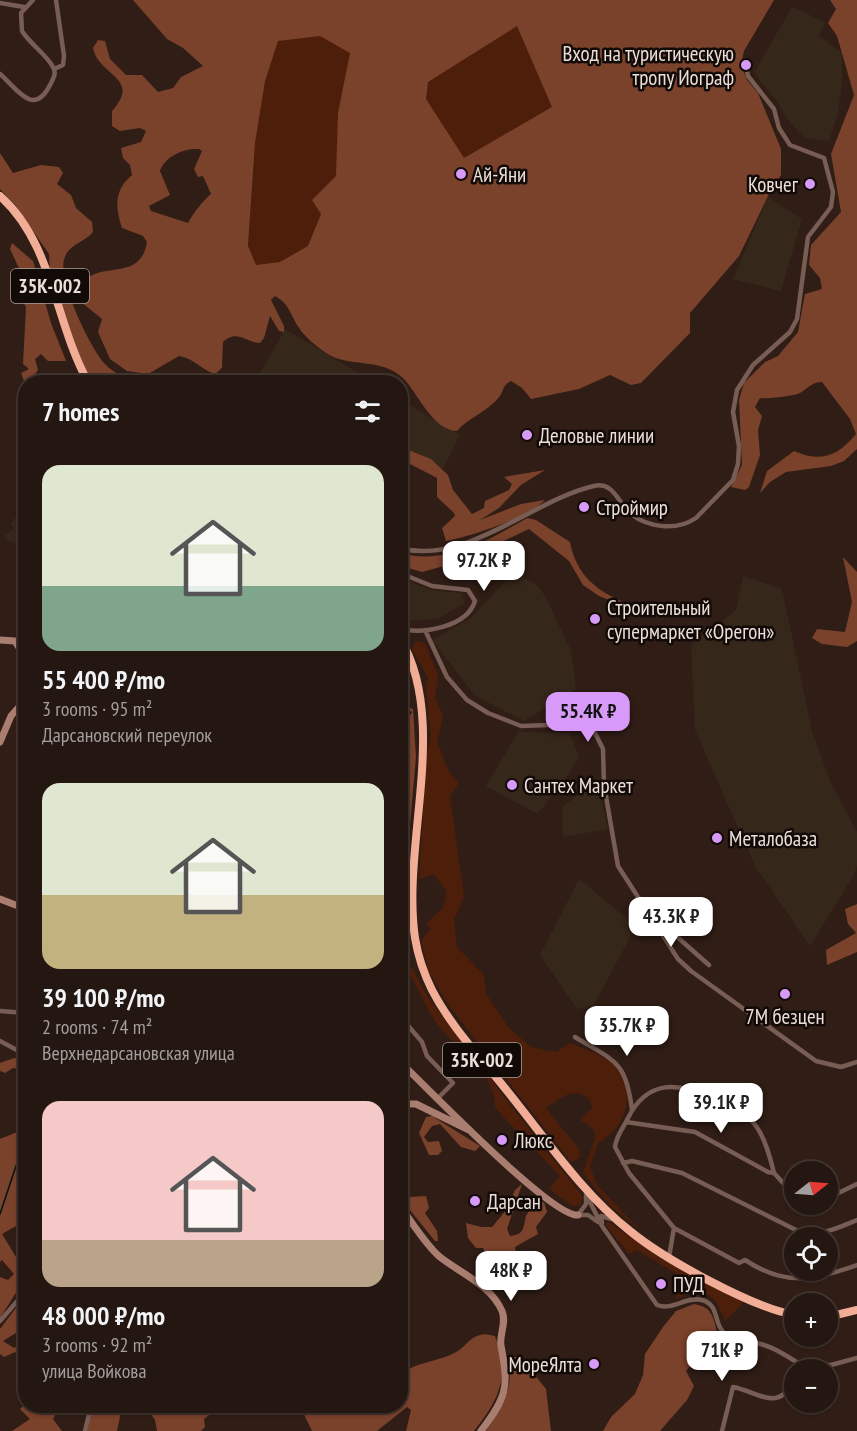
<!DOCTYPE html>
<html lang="en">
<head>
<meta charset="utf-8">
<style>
	:root { --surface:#241610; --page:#2c1f19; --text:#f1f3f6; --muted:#a39f9f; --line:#413530; --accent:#d89af8 }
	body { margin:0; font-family:"PT Sans Narrow",sans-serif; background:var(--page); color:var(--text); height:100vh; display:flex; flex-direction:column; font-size:22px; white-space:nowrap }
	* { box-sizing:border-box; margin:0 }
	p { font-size:20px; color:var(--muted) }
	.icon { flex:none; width:33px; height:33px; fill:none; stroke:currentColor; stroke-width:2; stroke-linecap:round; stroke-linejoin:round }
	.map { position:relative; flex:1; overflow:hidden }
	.side { position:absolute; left:18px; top:375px; width:390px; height:1038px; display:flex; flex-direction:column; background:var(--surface); border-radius:24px; box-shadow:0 2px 4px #0004,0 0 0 2px var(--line) }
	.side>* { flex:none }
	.needle { width:39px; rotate:73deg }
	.controls { position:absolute; left:784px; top:1161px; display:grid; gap:12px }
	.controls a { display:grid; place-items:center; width:54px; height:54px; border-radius:50%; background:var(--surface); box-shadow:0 2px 4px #0004,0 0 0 2px var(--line); font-size:30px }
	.price { position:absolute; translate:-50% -51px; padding:0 14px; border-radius:12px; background:#fff; color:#222; font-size:20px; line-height:39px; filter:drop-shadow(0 2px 3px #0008) }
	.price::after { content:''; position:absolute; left:50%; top:36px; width:18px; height:14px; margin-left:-9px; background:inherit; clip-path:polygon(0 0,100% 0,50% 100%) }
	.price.on { background:var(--accent); color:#111 }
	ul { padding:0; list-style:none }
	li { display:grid; align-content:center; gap:12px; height:318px; padding:0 24px }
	li span { display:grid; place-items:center; height:186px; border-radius:18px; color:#555 }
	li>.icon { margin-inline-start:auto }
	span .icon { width:108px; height:108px; fill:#fffc; stroke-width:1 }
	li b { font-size:26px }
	h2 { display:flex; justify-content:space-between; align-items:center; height:72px; padding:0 24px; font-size:26px }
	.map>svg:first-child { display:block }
	.industrial { fill:#35271a }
	.green { fill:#4d1f0b }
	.forest { fill:#7a412b; fill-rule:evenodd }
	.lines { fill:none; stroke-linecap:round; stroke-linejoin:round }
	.stream { stroke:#001314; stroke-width:1.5 }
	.street { stroke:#785d54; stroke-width:4.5 }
	.secondary { stroke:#a97d6f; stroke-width:7 }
	.highway { stroke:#f1ad96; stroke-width:8 }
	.poi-dot { fill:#d89af8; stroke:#120a07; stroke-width:2 }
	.labels { text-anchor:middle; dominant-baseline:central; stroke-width:5; stroke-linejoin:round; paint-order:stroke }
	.shield { fill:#120a07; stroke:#aa9e99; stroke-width:1.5 }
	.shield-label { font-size:20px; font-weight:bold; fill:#ebded8 }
	.poi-label { font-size:21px; fill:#ebded8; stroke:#120a07; text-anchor:start }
</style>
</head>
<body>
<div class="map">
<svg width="857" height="1431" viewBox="0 0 857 1431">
	<rect width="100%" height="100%" fill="#301d16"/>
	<path class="industrial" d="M792,7L825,22L819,36L842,53V83L838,114L829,141L804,138L785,116L779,104L754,73Z
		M768,197L802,219L781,291L733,279Z
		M285,329L373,382H255Z
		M400,399L460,435L443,469L401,450Z
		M25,490V553L22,554L14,542L9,541L4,536L14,529L11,523L20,511V494Z
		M514,572L538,586L545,596L571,650L576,689L524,721L474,695L432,640L471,618Z
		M743,576L782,589L812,731L831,783L857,832V865L854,875L810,946L755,866L695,730L691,645L736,610Z
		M400,578L431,590L461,593L465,603L438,619L407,621L401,613Z
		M518,732L570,733L579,758L560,787L537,814L486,786Z
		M591,784L599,788L608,829L563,837L562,807Z
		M579,879L636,926L594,1005L577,1009L540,955Z"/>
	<path class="green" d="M195,0L732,43L776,153L454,369L246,284L255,142Z
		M416,641L425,643L438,675L435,697L443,716L437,743C446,759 444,770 459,783L450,796L464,897L454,920L457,947L484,975L486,994L509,1028L531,1047L556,1052L570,1043C585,1049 601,1054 613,1064C640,1087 626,1129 598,1143L590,1166L597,1185L640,1230L610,1206L583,1173L595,1138C596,1128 588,1125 580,1120L592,1108L590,1100C575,1085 560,1098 546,1108L579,1149L580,1158L571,1162L447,1003L429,972L421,940L431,929L426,923L443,908L447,892L434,874L419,879L426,759L431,736L426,690L428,678L412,649Z
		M404,961L413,969L427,996L532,1133L578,1190L582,1197L581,1205L573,1206L549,1189L560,1176L495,1108C497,1075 458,1049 438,1025C423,1006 420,982 401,967Z
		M609,1222L660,1258L744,1302L725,1321C719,1305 715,1296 698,1290L676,1299L680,1280L675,1273L637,1250L629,1254L607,1227L606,1223Z"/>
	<path class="forest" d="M133,0H774L744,51L741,65L747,80L758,93L781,149V175L771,190L739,256L690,313V333L641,383L631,385L610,375L579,389L531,399L522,388L511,381C503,385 504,389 500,396C489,411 469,417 457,431C432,430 418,393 403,378C381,357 347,368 326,353C317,347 305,337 299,328C291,316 289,303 275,296L271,300L284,326V332L279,331L270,316L264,338L260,343C245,342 237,329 223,342L222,368L215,374C202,370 193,358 179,356L148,374L127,371L110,359L98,332L102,319L81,302L79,288C95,257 140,285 147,242L143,236L122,228C115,207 114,190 132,175L130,165L123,158L121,148L141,142L146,131L140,128L120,131L112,126V111C142,77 99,77 93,48L98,40L105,41L110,59L126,75H142L158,92L173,88L181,77L203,66L183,48L167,39ZM517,26L552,107L464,158L426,99L428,82ZM320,36L350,53L338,113L336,176L312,200L321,214L308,246L280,262L256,265L248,246L255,143L265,81L278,41ZM199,149L202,151L194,169L198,177L203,176L211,194C202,202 194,212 188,223L151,211L149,206L170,195L160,171C165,156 184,148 199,149Z
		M830,0H857V449L844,461L831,466L786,472L770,482L760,493L767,471L794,451C821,463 838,456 856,434L850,419L822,382C811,382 809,388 800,393C794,396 767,399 760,398L755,407L762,416L758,430L760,455L749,487L745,490L731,487L742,465L739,400L744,383L765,362L778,356L798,332L805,294L822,289L820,278L809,265L811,245L841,212L831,154L854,95L837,36L828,23L836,9Z
		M0,153L13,173L41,165L59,167L63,173L57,184L71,195L76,208L92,222L93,232C84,243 68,244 64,260C58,281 91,350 106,365C113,373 125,377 133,382H93L76,353L50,277L49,254L15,205L0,189Z
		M12,243L33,261L51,323L66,361H48L41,354L35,359L38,370L31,380L24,381L21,373L29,369L23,364L26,307L13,285L23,277L10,249Z
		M401,447L431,459L448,475L453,490L472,514L484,508L485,501L509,490L512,484L504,477L545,470L521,485L499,508L480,520L521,504L545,500C530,517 469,537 446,541L442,528L455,516L454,513L437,497V478L410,464L401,462Z
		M527,518L536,520L570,542C576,574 596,591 624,602L623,605L599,596L583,585L569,561L529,529L476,554L456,555L444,566L422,572L401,566V553C445,566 489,540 527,518Z
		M843,557L857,572V641L847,647L822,644L812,638L817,629L845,632L852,602Z
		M410,708L413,709L416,757L407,858L400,856V711Z
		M857,904V952L827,965L826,950L856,933L848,924L845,909Z
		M14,1058L25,1059V1106L20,1100L23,1085L19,1069L13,1068L5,1073L0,1071V1063Z
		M432,1116L480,1146L475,1151L461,1147L440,1124L432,1126L424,1137L428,1142L439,1141L442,1151L438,1155H429L419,1133L426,1117Z
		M25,1129C26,1144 21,1165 26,1178L25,1237L16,1226L2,1234L19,1262L25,1263V1267L18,1273L24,1280L0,1318V1277L8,1280L14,1274L2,1260L0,1262V1139Z
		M409,1156V1164L401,1175L409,1197L426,1196L429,1208L425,1213L437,1231L438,1241H435L401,1199V1157Z
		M522,1184L507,1229L510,1236C525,1234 523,1228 526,1216C528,1212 532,1207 534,1203L544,1202L547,1212L536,1227L538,1234L515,1247L516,1253L523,1259V1263L515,1267L483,1261L480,1258L485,1252L483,1248H476L468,1238L466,1223L481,1227H492L507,1209L515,1190Z
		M25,1296L24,1328L3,1341L14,1348L25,1341V1361L15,1352L4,1357L0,1354V1329Z
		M694,1304C712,1307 713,1316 717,1332C709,1347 697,1357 686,1371L694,1386L687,1400L660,1431H603L611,1417L635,1394L643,1375L645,1354L663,1327L676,1311Z
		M485,1334L495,1336C510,1377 500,1398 474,1431H406L411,1410L407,1407L377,1431H312L300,1406H400L401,1373C418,1362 444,1360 458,1351C469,1343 470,1336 485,1334Z
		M508,1357H520L546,1389L551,1431H486C504,1405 514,1389 508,1357Z
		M23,1406H60L53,1419L62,1431H12L30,1419L20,1409Z
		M93,1406H118L120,1417L117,1431H87Z
		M145,1406H221L204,1419L205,1427L201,1431H157L155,1420Z"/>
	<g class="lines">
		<path class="stream" d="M400,728L411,712
			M0,1214L16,1166L26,1150"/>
		<path class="street" d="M0,3L24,7
			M54,69L63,65L64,56L56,0
			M0,74C15,86 33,119 50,85C53,79 57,73 53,67C46,54 30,44 22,31L21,13L33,0
			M400,548C466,566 532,500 594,486C614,481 619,505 631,514C649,528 677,531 696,518L733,480L738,464L739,446L733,412L737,390L753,365L790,332L797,319L808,237L831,207L833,192L824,158L790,145L779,128L774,109L748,76L747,71
			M400,573L432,586L468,590L475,601C467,627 424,634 400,629
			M425,630L447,677L467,700L488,713L521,726L577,724L595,733L603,749L604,785L618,866L678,959L691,971L816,1061L841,1067L857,1062
			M665,913L667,928L709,965
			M0,1011L26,1013
			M400,1016L422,1042L427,1056L453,1083L438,1098
			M575,1037C614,1061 626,1060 632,1110
			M0,1041L26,1055
			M626,1122L695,1132L768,1172L774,1173L795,1196
			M623,1163L632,1161L682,1173L802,1233C823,1235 838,1228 857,1220
			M586,1194L602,1226L657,1305C673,1311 686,1296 702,1300C720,1305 713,1323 724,1333C734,1342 751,1341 764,1345C777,1349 789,1357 801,1365
			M828,1198L857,1184
			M578,1215L586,1204V1196
			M578,1215H588L598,1222
			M602,1223L601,1216L612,1219
			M674,1228L739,1263L745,1260C786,1287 814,1280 857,1265
			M669,1257L674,1228L629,1173L615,1147C616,1136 624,1127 628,1118C648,1078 679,1083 714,1098C729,1104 746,1112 756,1126C765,1138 770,1157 774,1173
			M0,1321L26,1291
			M801,1365H831L857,1358
			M160,1406L163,1409L172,1406
			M85,1431L91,1406
			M722,1431L733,1387C759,1392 779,1414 795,1378"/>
		<path class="secondary" d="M0,640L15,641L26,659
			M0,742L11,716L26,699
			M0,899L26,909
			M400,1062C427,1087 551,1217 578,1215
			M400,1104H416L467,1129
			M400,1206C412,1222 425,1244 440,1257C460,1273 491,1285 502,1311C507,1323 499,1334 501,1346C509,1387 507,1397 481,1431"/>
		<path class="highway" d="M0,196C53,243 55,323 88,382
			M400,638C450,722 401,845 415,938C418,956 424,974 432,990C451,1027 482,1059 508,1092C546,1139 582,1193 630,1231C664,1259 753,1308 795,1315
			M828,1317L857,1310"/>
	</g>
	<g class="poi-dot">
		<circle cx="746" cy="65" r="6"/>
		<circle cx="461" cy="174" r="6"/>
		<circle cx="810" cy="184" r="6"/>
		<circle cx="527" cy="435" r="6"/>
		<circle cx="584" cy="507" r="6"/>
		<circle cx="595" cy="619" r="6"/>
		<circle cx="512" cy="785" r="6"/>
		<circle cx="717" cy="838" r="6"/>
		<circle cx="785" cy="994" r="6"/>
		<circle cx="502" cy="1140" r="6"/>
		<circle cx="475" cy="1201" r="6"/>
		<circle cx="661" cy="1284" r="6"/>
		<circle cx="594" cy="1364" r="6"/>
	</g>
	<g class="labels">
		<g class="shield">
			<rect x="11" y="269" width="78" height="34" rx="4.5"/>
			<rect x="443" y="1043" width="78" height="34" rx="4.5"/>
		</g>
		<g class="shield-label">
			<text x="50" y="286">35К-002</text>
			<text x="482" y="1060">35К-002</text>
		</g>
		<g class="poi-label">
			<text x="734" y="53" text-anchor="end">Вход на туристическую<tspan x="734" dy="24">тропу Иограф</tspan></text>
			<text x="473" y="174">Ай-Яни</text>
			<text x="798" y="184" text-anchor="end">Ковчег</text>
			<text x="539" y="435">Деловые линии</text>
			<text x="596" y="507">Строймир</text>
			<text x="607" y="607">Строительный<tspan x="607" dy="24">супермаркет «Орегон»</tspan></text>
			<text x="524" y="785">Сантех Маркет</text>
			<text x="729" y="838">Металобаза</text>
			<text x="785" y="1016" text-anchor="middle">7М безцен</text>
			<text x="514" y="1140">Люкс</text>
			<text x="487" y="1201">Дарсан</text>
			<text x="673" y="1284">ПУД</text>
			<text x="582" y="1364" text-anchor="end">МореЯлта</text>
		</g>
	</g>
</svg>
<div class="controls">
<a><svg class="needle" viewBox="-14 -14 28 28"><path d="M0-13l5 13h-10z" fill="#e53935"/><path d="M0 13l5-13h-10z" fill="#a39f9f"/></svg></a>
<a><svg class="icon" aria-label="locate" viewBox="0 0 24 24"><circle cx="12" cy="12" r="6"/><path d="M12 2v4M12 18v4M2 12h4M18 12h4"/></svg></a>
<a>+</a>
<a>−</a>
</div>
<b class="price" style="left:484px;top:592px">97.2K ₽</b>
<b class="price on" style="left:588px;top:743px">55.4K ₽</b>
<b class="price" style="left:671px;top:948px">43.3K ₽</b>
<b class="price" style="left:627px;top:1057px">35.7K ₽</b>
<b class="price" style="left:721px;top:1134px">39.1K ₽</b>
<b class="price" style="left:511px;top:1302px">48K ₽</b>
<b class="price" style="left:722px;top:1382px">71K ₽</b>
<section class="side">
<h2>7 homes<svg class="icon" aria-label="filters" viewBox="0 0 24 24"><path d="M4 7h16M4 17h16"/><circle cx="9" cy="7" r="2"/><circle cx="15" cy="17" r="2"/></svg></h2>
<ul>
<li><span style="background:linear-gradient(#dfe7d0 65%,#7fa58c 0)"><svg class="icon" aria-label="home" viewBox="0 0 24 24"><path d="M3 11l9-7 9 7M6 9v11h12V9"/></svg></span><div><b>55 400 ₽/mo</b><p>3 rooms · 95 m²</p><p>Дарсановский переулок</p></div></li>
<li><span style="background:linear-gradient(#dfe7d0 60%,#c2b280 0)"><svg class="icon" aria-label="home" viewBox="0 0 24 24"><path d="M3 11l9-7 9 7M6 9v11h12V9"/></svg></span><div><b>39 100 ₽/mo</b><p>2 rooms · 74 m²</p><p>Верхнедарсановская улица</p></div></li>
<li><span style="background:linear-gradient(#f6c9c9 75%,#b9a48a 0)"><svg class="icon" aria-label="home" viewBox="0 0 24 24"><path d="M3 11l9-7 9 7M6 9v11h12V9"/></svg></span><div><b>48 000 ₽/mo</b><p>3 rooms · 92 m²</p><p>улица Войкова</p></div></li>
</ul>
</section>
</div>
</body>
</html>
